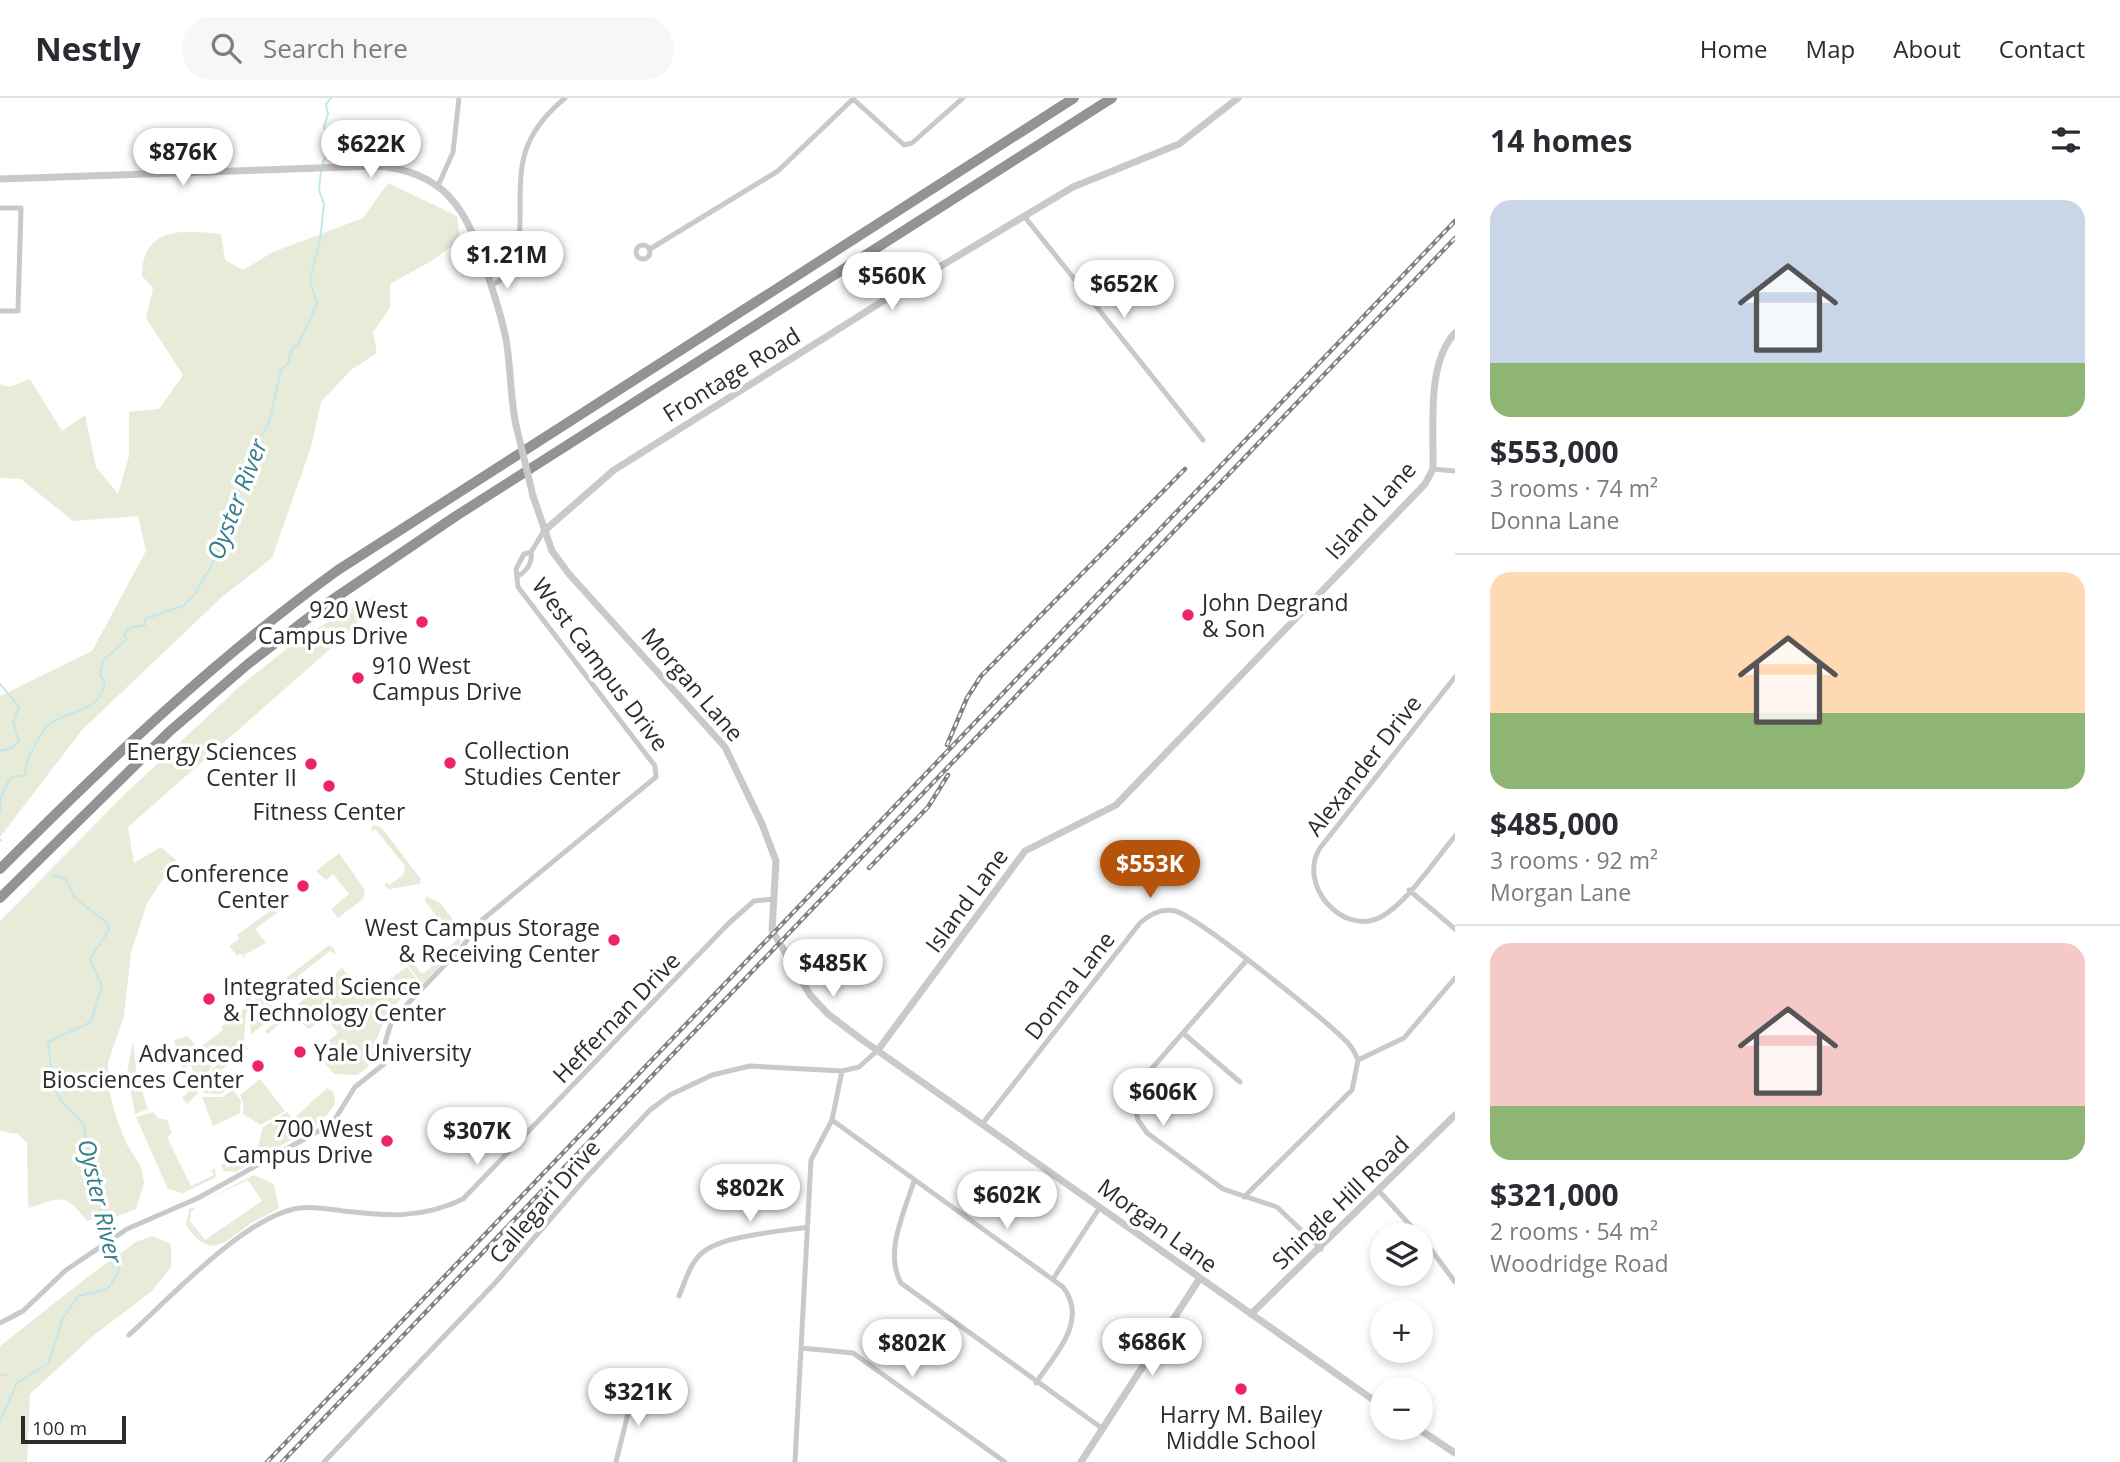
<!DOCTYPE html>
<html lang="en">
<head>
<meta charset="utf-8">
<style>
	:root { --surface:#fff; --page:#f7f7f7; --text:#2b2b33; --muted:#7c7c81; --line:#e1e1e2; --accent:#b45309 }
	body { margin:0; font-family:"Open Sans",sans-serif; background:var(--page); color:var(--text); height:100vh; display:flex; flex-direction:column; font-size:26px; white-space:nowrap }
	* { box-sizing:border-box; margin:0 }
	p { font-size:23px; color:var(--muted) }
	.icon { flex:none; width:38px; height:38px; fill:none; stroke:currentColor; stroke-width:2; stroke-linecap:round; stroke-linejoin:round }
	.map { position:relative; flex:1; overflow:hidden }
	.details { display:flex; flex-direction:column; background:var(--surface); width:665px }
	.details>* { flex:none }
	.controls { position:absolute; left:1370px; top:1125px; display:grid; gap:14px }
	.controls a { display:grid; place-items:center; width:63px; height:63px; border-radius:50%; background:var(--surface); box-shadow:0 4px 10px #0003; font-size:35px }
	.scale { position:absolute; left:21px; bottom:18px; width:105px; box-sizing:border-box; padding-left:7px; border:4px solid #2c2c2c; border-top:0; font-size:19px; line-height:24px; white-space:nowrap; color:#2c2c2c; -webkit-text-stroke:5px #fff; paint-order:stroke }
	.price { position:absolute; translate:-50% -60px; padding:0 16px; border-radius:24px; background:#fff; color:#222; font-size:23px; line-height:46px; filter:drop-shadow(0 2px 4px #0008) }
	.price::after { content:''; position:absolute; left:50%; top:42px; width:21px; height:16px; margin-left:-10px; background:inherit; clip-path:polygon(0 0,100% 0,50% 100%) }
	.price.current { background:var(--accent); color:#fff }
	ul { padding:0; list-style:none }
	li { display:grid; align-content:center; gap:14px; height:371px; padding:0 35px }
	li+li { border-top:2px solid var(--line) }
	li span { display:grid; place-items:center; height:217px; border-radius:21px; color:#555 }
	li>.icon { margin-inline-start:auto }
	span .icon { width:126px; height:126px; fill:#fffc; stroke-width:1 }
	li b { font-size:30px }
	h2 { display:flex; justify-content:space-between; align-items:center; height:84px; padding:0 35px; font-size:30px }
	header { display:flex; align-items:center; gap:42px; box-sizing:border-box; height:98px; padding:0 35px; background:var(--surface); border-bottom:2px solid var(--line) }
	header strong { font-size:33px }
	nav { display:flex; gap:38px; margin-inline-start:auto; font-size:24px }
	.search { width:490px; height:63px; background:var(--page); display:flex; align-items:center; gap:18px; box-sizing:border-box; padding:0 24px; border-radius:28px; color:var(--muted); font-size:26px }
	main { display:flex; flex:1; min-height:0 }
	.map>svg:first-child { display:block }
	.green { fill:#e7ebd8 }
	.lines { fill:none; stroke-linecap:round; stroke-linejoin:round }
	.stream { stroke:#c3e7ec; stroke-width:2 }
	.minor { stroke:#c9c9c9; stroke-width:5 }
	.tertiary { stroke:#c9c9c9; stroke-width:7 }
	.motorway { stroke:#939393; stroke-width:10 }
	.rail-casing { stroke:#818181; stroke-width:4.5 }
	.rail { stroke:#fff; stroke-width:2; stroke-dasharray:5; stroke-linecap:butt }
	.tertiary-bridge { stroke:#c9c9c9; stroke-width:7 }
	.poi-dot { fill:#ed2467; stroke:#fff; stroke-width:2.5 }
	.labels { text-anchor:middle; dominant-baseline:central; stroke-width:7; stroke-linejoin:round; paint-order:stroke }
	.street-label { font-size:23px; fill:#2c2c2c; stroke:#fff }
	.poi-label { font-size:23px; fill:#2c2c2c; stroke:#fff; text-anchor:end }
	.water-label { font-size:24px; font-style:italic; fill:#357f8b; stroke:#fff }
</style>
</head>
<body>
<header>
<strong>Nestly</strong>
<div class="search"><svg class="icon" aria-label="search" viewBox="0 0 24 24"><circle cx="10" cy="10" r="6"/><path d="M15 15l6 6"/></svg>Search here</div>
<nav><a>Home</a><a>Map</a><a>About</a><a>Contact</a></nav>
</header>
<main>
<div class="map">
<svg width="1455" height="1364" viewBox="0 0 1455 1364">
	<rect width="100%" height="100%" fill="#fff"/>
	<path class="green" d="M388,85L457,118L460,142L433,162L390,186V209L373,235L377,255L351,272L321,304L311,349L272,460L223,498L82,632L0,739V598L92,553L146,453L138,418L73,423L21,381L0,380V286L9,289L30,281L62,333L85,317L96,369L118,396L129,358V314L159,311L183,277L146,220L153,190L142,178C142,128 185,132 221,136L225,162L243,172L273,154L363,120Z
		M374,498L375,506L345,538L128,729L134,765L161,749L176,762L147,805L131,855L124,918L108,964V986L115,1016L126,1045L141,1069L144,1085L136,1111L113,1120L103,1116L87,1123C64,1093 61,1100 28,1110L27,1045L18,1036L0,1033V823L125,696L239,589L300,540Z
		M373,727L381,729L421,781L420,786L389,791L385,789V784L389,787L403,777L405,768L375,731L371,734Z
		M339,755L365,792L363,801L338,820L331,811L349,796L333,776L326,782L316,773Z
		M426,798L440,805L458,828L462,839L459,848L422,886L408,868L413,865L422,876L449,855L446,851L456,843L425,803Z
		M274,810L277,815L255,831L266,845L244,857L245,861L240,855L237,858L229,848L239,841L237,837Z
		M328,848L333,849L336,856L330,853L297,879L300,884L283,897L277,896L278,886Z
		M407,869L419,884L414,887L409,879L407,892L384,923L372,952L375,957L367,970L357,977L334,976L315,954L338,935L325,919L309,931L292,917L267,936L265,933L342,870L359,892L365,889L370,895Z
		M248,877L255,887L246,916L244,942L211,969L197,996L187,1006L182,1000L189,993V985L196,982L191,967L183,970L174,942L188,938L198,951L223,932L221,929L243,911L251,888L244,879Z
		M258,890L278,916L251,936L249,920Z
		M133,943L137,978L148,1011L135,1016L127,975Z
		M245,946L248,951L220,973L224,979V989L230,991L220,996L202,995L212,971Z
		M260,981L285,1013L261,1027L243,1016V1004L240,997Z
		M327,990L334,995L335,1006L321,1024L236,1074L224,1073L221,1067L225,1065L227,1070L256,1056L263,1029L287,1014L293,1021Z
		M233,992L241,1003L240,1015L213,1028L202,999H222Z
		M153,1014L158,1020L167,1022L172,1035L167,1039L191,1088L214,1077L211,1072L215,1070L216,1079L183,1095L168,1091L136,1019Z
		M254,1077L274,1086L279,1110C270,1116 259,1120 250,1126C223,1145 211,1163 186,1127L189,1111L197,1109L191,1114L190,1123L205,1142L262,1103L248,1082L205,1102Z
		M152,1138L171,1146V1169L152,1193L93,1238L30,1296L27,1364H0V1248L89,1178L136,1144Z"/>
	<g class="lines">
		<path class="stream" d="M322,67L330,47V40L324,29L328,16L326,6L331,0
			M0,586L19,609L13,623L19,643L10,651L0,653
			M0,714L1,699L10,680L26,677C21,668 43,630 51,625C72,610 99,616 105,584L100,578L103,562L127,541L124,537L129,530L145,527V521L183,508L194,497L219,454L230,411L235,405L251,354L269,325L281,272L288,266L291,252L298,246L317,206L310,182L320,142L324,106L319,92L321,72
			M0,741L1,742
			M0,1276L6,1277
			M0,1324L17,1285L49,1265L62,1222L78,1198L108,1191L119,1172L120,1159L102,1113L83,1026L61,1003L53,986L48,944L91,924L102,888L90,861L109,832L107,825L75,800L65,781L53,777"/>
		<path class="minor" d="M852,0L904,47L912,45L963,0
			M438,88L453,54L459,0
			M0,110H21L18,213H0
			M1024,118L1203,342
			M636 154a7 7 0 1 1 14 0a7 7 0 1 1-14 0Z
			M650,151L778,73L853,1
			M491,188L509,177L517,164C528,93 501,53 565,0
			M1433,371L1455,373
			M518,478C527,473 533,464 531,454
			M1455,579L1320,750C1297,786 1342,839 1381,819C1407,805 1436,761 1455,738
			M1409,792L1455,831
			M1246,863L1146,977L1138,989L1134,1005L1138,1022L1147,1035L1223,1091L1277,1109L1321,1151
			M1183,935L1240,984
			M832,1022L1063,1189C1089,1223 1055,1256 1036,1285
			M983,1025L1140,825C1150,816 1161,810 1175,813C1199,819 1325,922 1347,944C1353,950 1355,955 1358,962
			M914,1083C904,1115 884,1155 901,1185L1103,1331
			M1379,1093L1420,1138
			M1244,1099L1352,992L1358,962L1404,940L1455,880
			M1421,1138L1455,1184
			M1053,1181L1100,1109
			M679,1198C685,1184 690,1165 702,1155C722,1137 780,1134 807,1129
			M0,1225L23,1213L66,1172L127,1131L198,1100L324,1030L335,1021L355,989L384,966L385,945L392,922L462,849L482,822L656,679L655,668L518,489L516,471L524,456L531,454L544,433
			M129,1237C170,1200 246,1117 300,1110C314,1108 329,1111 343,1113C387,1118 422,1121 463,1101L729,825L754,803L774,801
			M801,1250L853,1255L1005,1364
			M324,1364L496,1184L585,1081L650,1012L670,997L712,977L750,968L842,973
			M616,1364L632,1299L644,1287
			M795,1364L811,1062L832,1022L842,973L859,969L878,952"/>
		<path class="tertiary" d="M0,81L376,68C444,73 466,110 485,169C493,192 501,217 506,241C511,270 510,299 516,327
			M533,398L552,453L569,476L725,649L762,726L776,763L772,832L810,897L828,916L861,941L1382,1308
			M544,433L614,372L891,198L1073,89L1179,46L1238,0
			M878,952L1025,753L1116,707L1425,386L1433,371C1434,330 1426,266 1455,235
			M1251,1216L1455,1017
			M1417,1330L1455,1355
			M1081,1364L1200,1180"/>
		<path class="motorway" d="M0,771C107,664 215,561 338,472L1074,0
			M0,800L170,633L248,566L329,504L456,418L1112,0"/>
		<g class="rail-casing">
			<path id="rail" d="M947,647L967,600L981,578L1185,371
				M869,770L928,709L948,677
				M267,1364L1455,123
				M282,1364L1455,140"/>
		</g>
		<use href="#rail" class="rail"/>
		<path class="tertiary-bridge" d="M516,327L533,398"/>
	</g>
	<g class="poi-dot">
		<circle cx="1188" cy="517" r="7"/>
		<circle cx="422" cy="524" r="7"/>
		<circle cx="358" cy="580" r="7"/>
		<circle cx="450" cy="665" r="7"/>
		<circle cx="311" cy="666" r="7"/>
		<circle cx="329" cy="688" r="7"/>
		<circle cx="303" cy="788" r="7"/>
		<circle cx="614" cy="842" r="7"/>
		<circle cx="209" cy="901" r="7"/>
		<circle cx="300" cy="954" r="7"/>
		<circle cx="258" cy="968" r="7"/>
		<circle cx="387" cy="1043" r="7"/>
		<circle cx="1241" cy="1291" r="7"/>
	</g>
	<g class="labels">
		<g class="street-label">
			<text transform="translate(731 276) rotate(-32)">Frontage Road</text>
			<text transform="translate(1370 412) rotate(-48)">Island Lane</text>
			<text transform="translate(601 566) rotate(53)">West Campus Drive</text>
			<text transform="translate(693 586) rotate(49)">Morgan Lane</text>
			<text transform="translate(1363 667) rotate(-52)">Alexander Drive</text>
			<text transform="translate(966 802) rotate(-54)">Island Lane</text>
			<text transform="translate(1069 887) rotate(-52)">Donna Lane</text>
			<text transform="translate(616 919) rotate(-46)">Heffernan Drive</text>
			<text transform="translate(544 1103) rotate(-49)">Callegari Drive</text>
			<text transform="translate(1340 1104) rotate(-44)">Shingle Hill Road</text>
			<text transform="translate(1158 1127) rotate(36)">Morgan Lane</text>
		</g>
		<g class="poi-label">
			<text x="1202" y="504" text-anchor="start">John Degrand<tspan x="1202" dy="26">&amp; Son</tspan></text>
			<text x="408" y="511">920 West<tspan x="408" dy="26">Campus Drive</tspan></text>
			<text x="372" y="567" text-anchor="start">910 West<tspan x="372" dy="26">Campus Drive</tspan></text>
			<text x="464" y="652" text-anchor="start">Collection<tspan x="464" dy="26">Studies Center</tspan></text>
			<text x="297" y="653">Energy Sciences<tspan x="297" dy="26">Center II</tspan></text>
			<text x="329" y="713" text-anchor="middle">Fitness Center</text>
			<text x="289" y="775">Conference<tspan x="289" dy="26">Center</tspan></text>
			<text x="600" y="829">West Campus Storage<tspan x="600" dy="26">&amp; Receiving Center</tspan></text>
			<text x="223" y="888" text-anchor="start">Integrated Science<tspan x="223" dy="26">&amp; Technology Center</tspan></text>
			<text x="314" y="954" text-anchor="start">Yale University</text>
			<text x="244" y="955">Advanced<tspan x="244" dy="26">Biosciences Center</tspan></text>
			<text x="373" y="1030">700 West<tspan x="373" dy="26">Campus Drive</tspan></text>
			<text x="1241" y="1316" text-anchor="middle">Harry M. Bailey<tspan x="1241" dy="26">Middle School</tspan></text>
		</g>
		<g class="water-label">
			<text transform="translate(236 401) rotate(-69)">Oyster River</text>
			<text transform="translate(101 1103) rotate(77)">Oyster River</text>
		</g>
	</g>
</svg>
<div class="controls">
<a><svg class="icon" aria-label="layers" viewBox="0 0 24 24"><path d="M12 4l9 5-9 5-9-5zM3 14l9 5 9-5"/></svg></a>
<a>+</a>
<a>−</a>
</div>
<div class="scale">100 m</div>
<b class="price" style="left:371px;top:82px">$622K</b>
<b class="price" style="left:183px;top:90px">$876K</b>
<b class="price" style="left:507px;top:193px">$1.21M</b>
<b class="price" style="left:892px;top:214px">$560K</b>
<b class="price" style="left:1124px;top:222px">$652K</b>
<b class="price current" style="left:1150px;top:802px">$553K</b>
<b class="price" style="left:833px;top:901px">$485K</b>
<b class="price" style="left:1163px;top:1030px">$606K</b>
<b class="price" style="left:477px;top:1069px">$307K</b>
<b class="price" style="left:750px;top:1126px">$802K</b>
<b class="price" style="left:1007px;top:1133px">$602K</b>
<b class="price" style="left:1152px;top:1280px">$686K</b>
<b class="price" style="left:912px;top:1281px">$802K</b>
<b class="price" style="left:638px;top:1330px">$321K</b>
</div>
<section class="details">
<h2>14 homes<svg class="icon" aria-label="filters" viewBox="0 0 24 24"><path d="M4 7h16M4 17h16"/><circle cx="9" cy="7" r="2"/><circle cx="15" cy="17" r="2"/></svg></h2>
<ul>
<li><span style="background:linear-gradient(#c9d6e8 75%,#8fb573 0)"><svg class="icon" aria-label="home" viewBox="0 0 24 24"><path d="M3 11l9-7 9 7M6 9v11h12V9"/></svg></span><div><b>$553,000</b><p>3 rooms · 74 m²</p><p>Donna Lane</p></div></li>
<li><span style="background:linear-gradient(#ffd9b3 65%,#8fb573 0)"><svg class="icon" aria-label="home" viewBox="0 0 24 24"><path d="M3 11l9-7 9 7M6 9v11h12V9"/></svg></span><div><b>$485,000</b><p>3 rooms · 92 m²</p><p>Morgan Lane</p></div></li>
<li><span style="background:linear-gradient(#f6c9c9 75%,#8fb573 0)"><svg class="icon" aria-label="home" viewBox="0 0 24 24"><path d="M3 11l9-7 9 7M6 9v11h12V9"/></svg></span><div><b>$321,000</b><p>2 rooms · 54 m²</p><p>Woodridge Road</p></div></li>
</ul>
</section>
</main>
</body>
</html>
